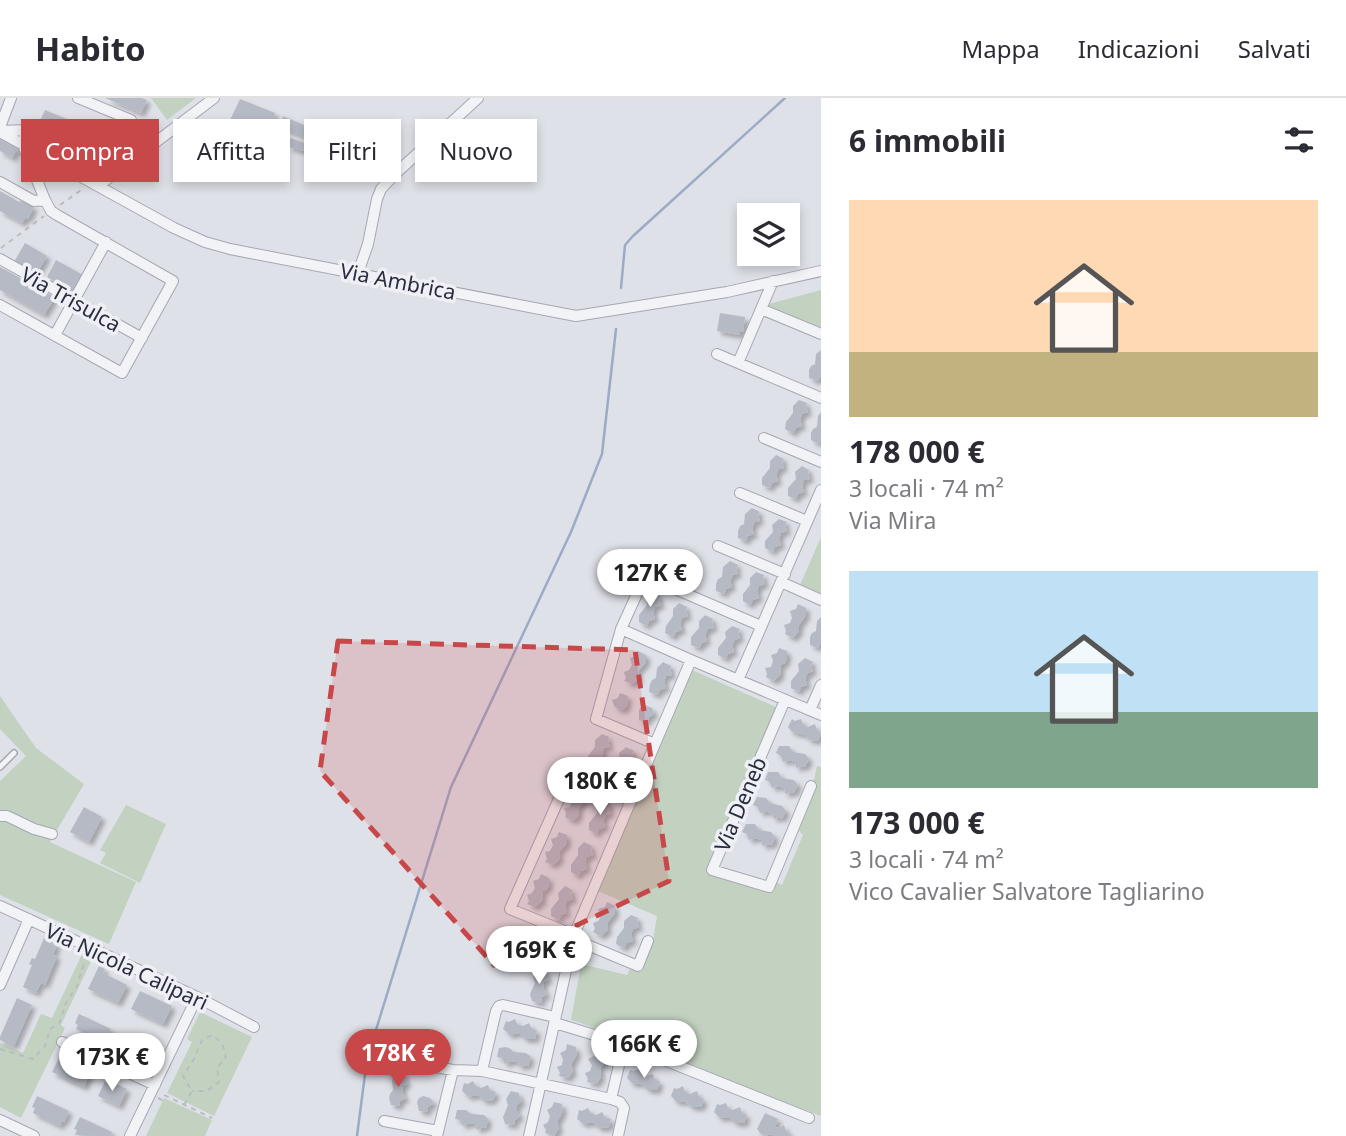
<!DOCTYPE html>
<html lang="it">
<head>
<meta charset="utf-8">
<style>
	:root { --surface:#fff; --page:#f7f7f7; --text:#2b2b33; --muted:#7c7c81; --line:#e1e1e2; --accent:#c84849 }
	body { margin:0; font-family:"Noto Sans",sans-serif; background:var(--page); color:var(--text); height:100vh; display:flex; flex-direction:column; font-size:26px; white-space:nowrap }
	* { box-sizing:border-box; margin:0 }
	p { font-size:23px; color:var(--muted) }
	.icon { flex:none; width:38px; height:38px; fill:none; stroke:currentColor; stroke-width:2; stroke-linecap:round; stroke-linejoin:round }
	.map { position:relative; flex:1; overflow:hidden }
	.details { display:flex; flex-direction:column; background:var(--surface); width:525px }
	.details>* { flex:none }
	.hud { position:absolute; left:21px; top:21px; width:665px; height:63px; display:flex; gap:14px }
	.controls { position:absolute; left:737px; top:105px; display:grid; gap:14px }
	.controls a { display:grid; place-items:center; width:63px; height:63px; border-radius:0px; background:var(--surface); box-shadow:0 4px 10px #0003; font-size:35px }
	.price { position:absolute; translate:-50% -60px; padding:0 16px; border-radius:24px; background:#fff; color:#222; font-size:23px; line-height:46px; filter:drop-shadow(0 2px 4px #0008) }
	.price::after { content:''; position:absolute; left:50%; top:42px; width:21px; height:16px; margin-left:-10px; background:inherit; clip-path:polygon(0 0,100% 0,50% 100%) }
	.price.current { background:var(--accent); color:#fff }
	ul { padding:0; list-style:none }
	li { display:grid; align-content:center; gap:14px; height:371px; padding:0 28px }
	li span { display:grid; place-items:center; height:217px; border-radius:0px; color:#555 }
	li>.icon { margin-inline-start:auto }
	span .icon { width:126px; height:126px; fill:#fffc; stroke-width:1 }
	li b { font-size:30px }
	h2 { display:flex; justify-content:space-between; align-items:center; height:84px; padding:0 28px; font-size:30px }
	.pill { padding:0 24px; border-radius:0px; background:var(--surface); box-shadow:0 4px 10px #0003; font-size:24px; line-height:63px }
	.pill.current { background:var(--accent); color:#fff }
	header { display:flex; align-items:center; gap:42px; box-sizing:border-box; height:98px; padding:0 35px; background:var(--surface); border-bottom:2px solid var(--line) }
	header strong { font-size:33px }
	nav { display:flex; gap:38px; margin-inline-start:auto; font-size:24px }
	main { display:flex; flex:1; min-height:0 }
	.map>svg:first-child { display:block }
	.green { fill:#c2d1c0 }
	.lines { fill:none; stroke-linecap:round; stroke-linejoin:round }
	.stream { stroke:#9baac7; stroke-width:2.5 }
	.building { fill:#b6bac4; filter:url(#shadow) }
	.lane-casing { stroke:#a5a7b2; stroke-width:8 }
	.street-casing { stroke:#a5a7b2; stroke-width:12 }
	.path { stroke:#babcc2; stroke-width:2; stroke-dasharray:5 5; stroke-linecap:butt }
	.lane { stroke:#f2f3f6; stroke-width:5 }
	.street { stroke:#f2f3f6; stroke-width:10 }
	.marked { fill:#c84849; fill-opacity:0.2; stroke:#c84849; stroke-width:5; stroke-dasharray:14 9; stroke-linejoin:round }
	.labels { text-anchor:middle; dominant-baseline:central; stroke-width:7; stroke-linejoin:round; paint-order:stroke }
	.street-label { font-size:21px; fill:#292d3e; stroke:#eef0f5 }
</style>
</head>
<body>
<header>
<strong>Habito</strong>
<nav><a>Mappa</a><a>Indicazioni</a><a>Salvati</a></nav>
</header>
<main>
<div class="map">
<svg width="821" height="1038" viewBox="0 0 821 1038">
	<defs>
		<filter id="shadow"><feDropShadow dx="4" dy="4" stdDeviation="2" flood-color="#0004"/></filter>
	</defs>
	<rect width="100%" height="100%" fill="#dfe1e8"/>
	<path class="green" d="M151,0H196L167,22Z
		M821,192V230L765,207Z
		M821,439V496L800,487Z
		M692,572L776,609L706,775L771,794L775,784L782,787L803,737L799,733L810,702L817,668L821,669V1018L637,948V944L571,922L581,866L627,877L631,869L641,874L653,843L657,818L598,793Z
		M0,598L36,650L84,686L50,744L136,784L109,846L0,797V683L26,658L0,631Z
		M126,707L166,726L140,785L100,765L106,755L100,752Z
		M535,827L567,841L561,868L528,862Z
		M82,856L92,861L61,927L65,930L21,1020L0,1009V945L23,955L41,916L52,920Z
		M200,914L252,939L214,1018L167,995L192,944L187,941Z
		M164,1000L212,1022L205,1038H146Z"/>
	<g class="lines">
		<path class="stream" d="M621,190L625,147L633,138L785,0
			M357,1038L367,961L451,689L571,434L602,356L616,231"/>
	</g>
	<path class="building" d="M105,0H142L147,2L141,15Z
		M240,1L275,15L274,19H275L268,37L230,22Z
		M45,12L115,41L110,54L39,25Z
		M283,18L311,30L307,40L279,28Z
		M0,40L18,50L12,60L0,53Z
		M290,40L305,45L303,53L288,49Z
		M0,93L19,104L21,102L34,109L28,121L26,119L22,125L0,113Z
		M25,145L47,158L36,177L14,164Z
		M56,162L83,177L73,194L47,179Z
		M0,169L55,199L44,217L0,192Z
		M720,215L745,219L743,234L740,233V237L717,233Z
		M821,252V278L817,283L809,280V272L811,268L815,266L816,256Z
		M799,302L807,305L806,308L808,314L802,316L800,322L802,328L796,330L793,335L785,331L786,324L793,315V308Z
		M821,314V341L819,346L811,342V335L813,331L817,329L818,318Z
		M776,357L784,361L782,364L784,370L779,371L776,377L778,383L772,385L770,390L762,387V380L770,370V363Z
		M802,368L809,372L808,375L810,381L804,382L802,388L804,394L798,396L796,401L788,398V390L796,381L795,374Z
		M752,410L760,414L758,417L760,423L755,424L752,430L754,436L748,438L746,443L738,440V433L740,428L744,426L745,416Z
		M779,421L787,424L785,427L787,433L781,435L779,441L781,447L775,449L773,454L765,450V443L773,434L772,427Z
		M730,463L738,467L736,470L738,476L733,477L730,483L732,489L726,491L724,496L716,493V486L718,481L722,479L723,469Z
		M756,474L764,477L763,480L765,486L759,488L757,493L759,500L753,502L750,507L743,503V496L750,487V480Z
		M653,495L660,498L659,501L661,507L655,509L653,514L655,521L649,523L647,528L639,524V517L647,507L646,501Z
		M679,505L687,509L686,512L688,518L682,520L680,525L682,532L676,534L673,539L665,535L666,528L673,518V511Z
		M798,506L806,510V517L799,527V533L793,540L785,536L786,533L784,527L790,525L792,520L790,513L796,511Z
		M705,517L713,521L712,524L714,530L708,531L705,537L707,543L702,545L699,550L691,547V539L699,530V523Z
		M821,519V545L818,550L810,547V539L812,535L816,533L817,523Z
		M732,528L740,531L738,534L740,540L735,542L732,547L734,554L728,556L726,561L718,557V550L726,540L725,534Z
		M779,550L787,553V560L785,565L781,567L780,577L774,583L766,579L767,576L765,570L771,569L773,563L771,557L777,555Z
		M638,553L646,557V564L638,573L639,580L632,586L624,583L626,580L624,574L629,572L632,567L630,560L636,558Z
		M805,560L813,564L811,567L813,573L808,575L805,580L807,587L801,589L799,594L791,590V583L799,573L798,566Z
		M663,564L671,568L670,571L672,577L666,578L664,584L666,590L660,592L657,597L649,594L650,586L652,582L656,580L657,570Z
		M620,595L628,598L627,608L624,611L620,612L614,608L612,602L618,600Z
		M645,607L652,610L654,616L649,619L647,624L639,622V612L641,609Z
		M792,621L795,623L801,621L803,626L808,629L815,626L817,632L821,634L818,643L809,642L805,637L792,634L788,629Z
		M602,636L609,639L608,643L610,649L604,650L602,656L604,662L598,664L595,669L588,665V658L595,649V642Z
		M779,648H789L793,654L805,656L809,661L805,669L802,668L796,670L795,664L789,662L783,664L781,658L776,655Z
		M626,649L634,653L632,656L634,662L629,663L626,669L628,675L622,677L620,682L612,679V671L620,662L619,655Z
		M768,674H778L782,680L794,682L798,687L794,695L791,694L785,696L784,690L778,688L772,690L770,684L765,682Z
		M579,690L586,693V700L579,710V717L573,723L565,719L566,716L564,710L570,709L572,703L570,697L576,695Z
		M757,699L766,700L770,705L782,708L786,713L782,721L779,719L774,721L772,716L766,713L760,715L758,709L753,707Z
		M603,702L611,706L609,709L611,715L606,717L603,722L605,729L599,731L597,736L589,732V725L597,715V708Z
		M84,709L102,719L89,744L70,734Z
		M746,726H755L759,732L771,734L775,739L772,747L769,746L763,748L761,742L756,740L749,742L747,736L742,734Z
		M559,734L567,737V745L559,754L560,761L553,767L545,764L547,761L545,754L550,753L553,747L551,741L557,739Z
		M584,744L592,748L591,751L593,757L587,759L585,764L587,771L581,773L578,778L571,774V767L578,757V750Z
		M541,776L549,780V787L547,791L543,793L542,803L535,809L527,806L529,803L527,797L532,795L535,790L533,783L539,781Z
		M565,788L572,792L571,795L573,801L567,803L565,808L567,815L561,817L559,822L551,818V811L559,801L558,795Z
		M607,804L615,808V815L607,825L608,832L601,838L593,834L595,831L593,825L598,823L601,818L598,811L605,809Z
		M631,817L638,820L637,823L639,829L633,831L631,836L633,843L627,845L624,850L616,846L617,839L624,830V823Z
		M44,840L57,846L53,857L57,858L45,887L41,885L36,895L23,889L32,867L29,866L32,860L35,861Z
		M99,868L105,871L103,875L127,887L118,905L88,891Z
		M538,871L546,873V876L549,881L544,884L543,890L547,896L542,899L541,905L532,903L530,896L535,885L533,879Z
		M140,893L172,908L163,926L131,911Z
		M17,900L32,907L14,948L0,942V939Z
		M79,916L111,931L104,945L76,931L78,927L75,925Z
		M515,921L517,926L523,928L529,925L532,931L537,932L535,941H525L520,936L517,935L510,937L503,931L506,923L509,924Z
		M125,938L138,944L140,941L148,946L143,957L141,956L139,961L122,953L124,948L121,947Z
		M567,946L576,949L577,956L571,967L573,973L568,980L559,978L560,975L557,969L562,967L563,961L560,955L566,952Z
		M506,949L511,951L513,954L526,955L531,959L528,968L525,967L520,969L517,964L511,963L505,966L502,960L497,959L499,950Z
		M595,952L604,954L605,961L604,966L600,969L601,979L596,986L587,984L588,981L585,975L590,973L592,967L588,961L594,958Z
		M60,958L91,973L84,989L52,974Z
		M639,971L641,976L646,978L653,976L655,982L660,983L657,992H648L643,987L640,985L633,986L627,980L630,972L633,973Z
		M396,975L405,976L404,980L408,985L403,988L402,994L406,1000L400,1003L399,1008L391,1007L389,1000L390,996L393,992L392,982Z
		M106,981L127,991L119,1008L98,998Z
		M473,983L476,988L481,990L488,987L490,992L496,994L493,1002L484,1003L479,998L475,997L469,999L462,993L464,985L468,986Z
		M683,988L685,994L690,996L697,993L699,999L704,1001L701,1009H692L684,1003L677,1004L671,998L674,990L677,991Z
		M511,993L519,995V998L522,1003L517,1007L516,1012L520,1018L515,1022L514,1027L505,1026L503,1019L508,1007L506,1001Z
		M37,998L69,1013L64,1024L62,1023L60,1028L33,1015L35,1010L32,1009Z
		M423,998L430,1000L434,1005L428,1009L427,1014L419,1013L417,1004L419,1000Z
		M554,1004L562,1006L563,1013L557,1024L559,1030L554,1038L545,1035L546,1032L543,1027L548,1024L550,1018L547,1012L552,1009Z
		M726,1005L728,1010L733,1012L740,1009L742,1015L747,1017L744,1025H735L730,1020L727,1019L720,1020L714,1014L717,1006L720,1007Z
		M588,1010L591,1015L596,1017L602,1014L605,1019L611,1021L609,1029L599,1030L594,1025L591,1024L584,1026L577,1021L579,1012L582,1013Z
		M457,1012H466L471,1016L484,1017L488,1021L486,1030L483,1029L477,1032L475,1026L469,1025L463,1028L460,1022L455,1021Z
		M765,1015L778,1021L775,1029L778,1030L784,1027L786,1033L790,1035L789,1038H774L770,1036L766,1038L761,1036L757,1031Z
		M80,1019L112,1034L110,1038L75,1037L77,1032L74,1031Z"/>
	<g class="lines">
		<g class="lane-casing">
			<path id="lane" d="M0,669L14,655"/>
		</g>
		<g class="street-casing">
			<path id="street" d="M78,0L131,22
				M0,29L11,0
				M0,33L28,32L22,45L45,102
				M0,34L174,130L205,144L230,151L576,218L727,194L821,173
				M0,84L34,103L45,102L51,113L57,117L173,183L122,275L0,207
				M98,88L214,0
				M0,161L142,240
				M358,175L368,146L377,101L381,91L394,77L478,0
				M761,211L821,236
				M55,237L106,144
				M717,256L821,300
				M738,265L773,183
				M764,340L821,364
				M740,395L807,423
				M718,448L785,476
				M781,484L821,502
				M621,531L691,562L821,617
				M738,582L821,392
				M785,602L712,772L769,789L811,688
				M810,612L821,587
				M655,646L596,621L621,531L645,478L761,528
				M0,718H7L34,731L52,736
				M0,808L197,899L254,929
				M574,837L510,811L570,676L631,703
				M573,841L638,868L648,843
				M0,887L29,821
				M555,925L624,946L809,1020
				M62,944L155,987
				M424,967L453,972L482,973L611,1001
				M482,973L496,913L499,908L503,907L555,919
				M0,1022L34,1038
				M384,1023L438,1033
				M130,1038L197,899
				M437,1038L453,972
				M529,1038L574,837L655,646L691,562
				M618,1038L624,1010L620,1004L611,1001L624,946"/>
		</g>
		<path class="path" d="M60,107L84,90
			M1,150L44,118
			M545,834L542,844L549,849L550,856L560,858
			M0,951L33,961L45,948L50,931L59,926L66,905L77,888L86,859
			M158,1000L162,1002L164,997L212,1020
			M184,1007L192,993L183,978L193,963L202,942L212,937L222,945L226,959L217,970L219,984L207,993H192"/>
		<use href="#lane" class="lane"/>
		<use href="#street" class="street"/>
	</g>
	<path class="marked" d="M338,543L635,552L669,783L494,867L320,673Z"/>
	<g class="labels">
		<g class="street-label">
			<text transform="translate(398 183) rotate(11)">Via Ambrica</text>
			<text transform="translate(71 201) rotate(29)">Via Trisulca</text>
			<text transform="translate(740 706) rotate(-67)">Via Deneb</text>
			<text transform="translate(127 868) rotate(25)">Via Nicola Calipari</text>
		</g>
	</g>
</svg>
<div class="controls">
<a><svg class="icon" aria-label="layers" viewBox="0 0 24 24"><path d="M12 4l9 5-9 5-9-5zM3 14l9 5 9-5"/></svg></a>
</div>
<b class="price" style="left:650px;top:511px">127K €</b>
<b class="price" style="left:600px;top:719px">180K €</b>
<b class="price" style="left:539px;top:888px">169K €</b>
<b class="price" style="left:644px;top:982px">166K €</b>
<b class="price current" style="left:398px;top:991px">178K €</b>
<b class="price" style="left:112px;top:995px">173K €</b>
<div class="hud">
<a class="pill current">Compra</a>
<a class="pill">Affitta</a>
<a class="pill">Filtri</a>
<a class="pill">Nuovo</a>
</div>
</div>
<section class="details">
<h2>6 immobili<svg class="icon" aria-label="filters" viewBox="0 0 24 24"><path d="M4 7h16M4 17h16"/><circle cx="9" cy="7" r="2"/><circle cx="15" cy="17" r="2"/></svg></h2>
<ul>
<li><span style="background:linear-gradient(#ffd9b3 70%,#c2b280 0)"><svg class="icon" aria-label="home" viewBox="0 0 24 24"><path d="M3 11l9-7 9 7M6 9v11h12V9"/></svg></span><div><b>178 000 €</b><p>3 locali · 74 m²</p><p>Via Mira</p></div></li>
<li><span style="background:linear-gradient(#bfe0f5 65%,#7fa58c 0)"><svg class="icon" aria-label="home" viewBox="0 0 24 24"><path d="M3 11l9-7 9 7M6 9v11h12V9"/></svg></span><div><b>173 000 €</b><p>3 locali · 74 m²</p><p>Vico Cavalier Salvatore Tagliarino</p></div></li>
</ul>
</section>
</main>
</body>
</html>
